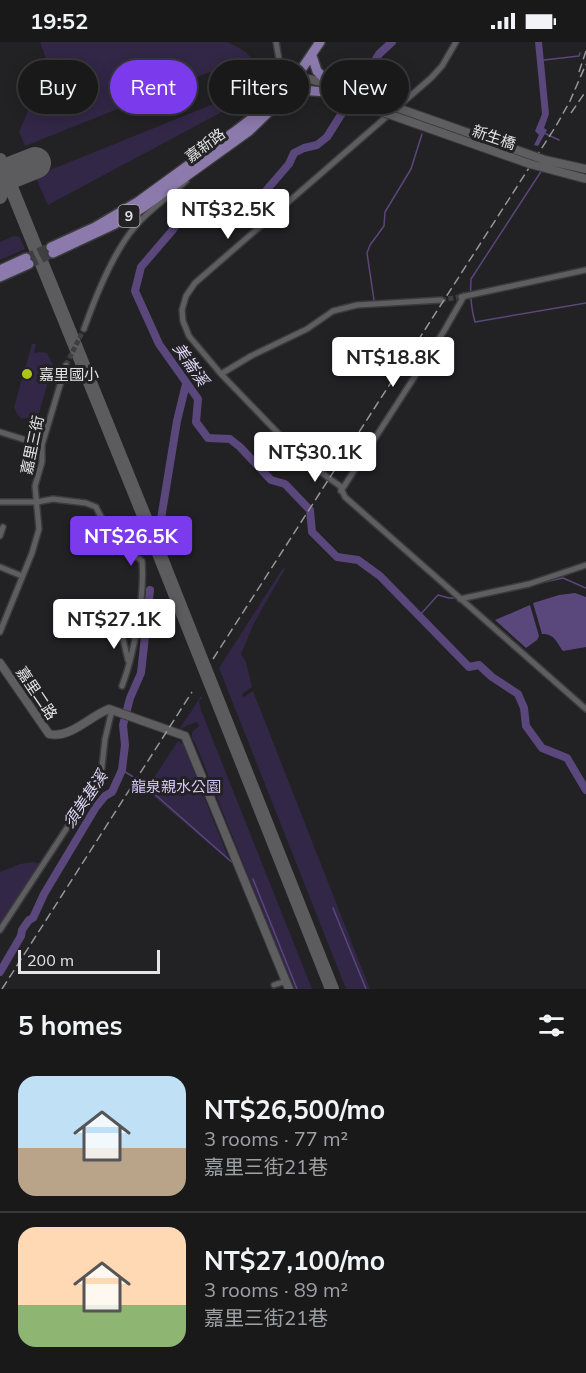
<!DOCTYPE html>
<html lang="en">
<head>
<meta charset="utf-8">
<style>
	:root { --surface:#1a191a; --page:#272627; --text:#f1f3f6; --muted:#9fa0a2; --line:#383839; --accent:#7c3aed }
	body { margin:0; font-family:Mulish,"Noto Sans TC",sans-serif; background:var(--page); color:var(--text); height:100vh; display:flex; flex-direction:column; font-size:22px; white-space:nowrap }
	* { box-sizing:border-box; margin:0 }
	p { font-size:20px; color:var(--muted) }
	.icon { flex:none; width:33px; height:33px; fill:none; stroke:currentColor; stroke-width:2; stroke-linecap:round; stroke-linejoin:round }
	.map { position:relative; height:947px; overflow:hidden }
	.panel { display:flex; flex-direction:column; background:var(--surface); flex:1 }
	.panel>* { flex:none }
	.banner { position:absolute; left:18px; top:18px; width:550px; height:54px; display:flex; gap:12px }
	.scale { position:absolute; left:18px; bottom:15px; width:142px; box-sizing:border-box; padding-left:6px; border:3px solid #e4e4e5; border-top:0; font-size:16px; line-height:21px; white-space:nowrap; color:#e4e4e5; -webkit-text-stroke:4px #222123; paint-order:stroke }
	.price { position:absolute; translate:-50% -51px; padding:0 14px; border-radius:6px; background:#fff; color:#222; font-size:20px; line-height:39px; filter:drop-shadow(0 2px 3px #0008) }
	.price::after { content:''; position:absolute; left:50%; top:36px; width:18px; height:14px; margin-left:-9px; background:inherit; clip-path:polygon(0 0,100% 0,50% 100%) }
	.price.on { background:var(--accent); color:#fff }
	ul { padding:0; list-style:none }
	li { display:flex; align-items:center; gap:18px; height:150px; padding:0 18px }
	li+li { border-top:2px solid var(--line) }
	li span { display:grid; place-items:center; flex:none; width:168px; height:120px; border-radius:18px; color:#555 }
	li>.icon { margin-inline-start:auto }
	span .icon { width:72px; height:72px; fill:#fffc; stroke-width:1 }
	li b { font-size:26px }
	h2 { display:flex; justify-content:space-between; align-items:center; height:72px; padding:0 18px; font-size:26px }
	.tag { padding:0 21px; border-radius:27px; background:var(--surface); box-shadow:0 3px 15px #0003,0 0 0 2px var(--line); font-size:21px; line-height:54px }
	.tag.on { background:var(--accent); color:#fff }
	.status { display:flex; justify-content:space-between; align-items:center; height:42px; padding:0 30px; background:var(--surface); direction:ltr }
	.status svg { height:16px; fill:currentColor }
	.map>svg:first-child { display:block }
	.green { fill:#322746 }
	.water { fill:#5a477c }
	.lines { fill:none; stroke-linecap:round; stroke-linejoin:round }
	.stream { stroke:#5a477c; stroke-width:1.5 }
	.river { stroke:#5a477c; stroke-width:8 }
	.taxiway { stroke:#5c5c5e; stroke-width:14 }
	.runway { stroke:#5c5c5e; stroke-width:32 }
	.street-tunnel { stroke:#3f3e40; stroke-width:5; stroke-dasharray:5 2.5; stroke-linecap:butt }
	.primary-tunnel { stroke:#3f3e40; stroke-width:9; stroke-dasharray:9 4.5; stroke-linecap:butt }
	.street-casing { stroke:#3b3b3d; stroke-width:8 }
	.secondary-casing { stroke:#3b3b3d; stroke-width:10 }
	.primary-casing { stroke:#3b3b3d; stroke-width:12 }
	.street { stroke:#5e5e60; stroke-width:5 }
	.secondary { stroke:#5e5e60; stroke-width:8 }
	.primary { stroke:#8c7aad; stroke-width:9 }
	.rail { stroke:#979798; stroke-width:1.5; stroke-dasharray:9 4.5; stroke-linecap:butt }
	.secondary-bridge-casing { stroke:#3b3b3d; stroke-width:10; stroke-linecap:butt }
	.secondary-bridge { stroke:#5e5e60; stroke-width:8 }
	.poi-dot { fill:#abc615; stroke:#222123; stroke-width:2 }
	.labels { text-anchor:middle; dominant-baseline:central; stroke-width:6; stroke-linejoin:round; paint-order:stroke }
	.shield { fill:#222123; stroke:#aaaaab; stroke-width:1.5 }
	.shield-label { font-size:14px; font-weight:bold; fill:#e4e4e5 }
	.street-label { font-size:15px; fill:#e4e4e5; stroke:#222123 }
	.poi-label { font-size:15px; fill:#e4e4e5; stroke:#222123; text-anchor:start }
	.park-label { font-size:15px; fill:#d6c6f8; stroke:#222123 }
	.water-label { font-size:16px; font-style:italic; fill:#dfd5f6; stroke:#222123 }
</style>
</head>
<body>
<div class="status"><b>19:52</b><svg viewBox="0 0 49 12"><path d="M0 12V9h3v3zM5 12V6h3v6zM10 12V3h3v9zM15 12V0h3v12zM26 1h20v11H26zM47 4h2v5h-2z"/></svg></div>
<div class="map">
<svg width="586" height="947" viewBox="0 0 586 947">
	<rect width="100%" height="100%" fill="#222123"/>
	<path class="green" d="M40,0H227C243,7 256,14 257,33C258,45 255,49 246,57L48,163L35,134L253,46L240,18L25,104L19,90L48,22Z
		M14,194L20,195L25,207L0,218V200Z
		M32,302H36L34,311L39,310L47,311L53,323L39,371L36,374L22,377L17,372L14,365Z
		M283,526L285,527L254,581L241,612L246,620L252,645L242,652L244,655L253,649L370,947H346L219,626Z
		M201,654L202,657L199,658L201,668L312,947H293L197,705L192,696V690L199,684L197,680L188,683L178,689Z
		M178,699L183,702L230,820L146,748Z
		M33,820L42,822L0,887V830L20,822Z"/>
	<path class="water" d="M535,0H542L549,72L544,86L547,88L538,104L534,103L539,93L535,89L542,72Z
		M575,551L586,555V605L563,609C556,600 555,592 542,592L533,561L559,553Z
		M530,563L539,594L537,598L526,606L495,578Z"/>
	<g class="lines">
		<path class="stream" d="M379,12L394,46
			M544,18L579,14L580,11
			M544,91L559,98
			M542,128L471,237C470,252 471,266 475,280L586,261
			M374,258L367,211L370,203L384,184L385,170L411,127L422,92
			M536,542L563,536L586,546
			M467,558L517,547
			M420,573L438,553L449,556H454
			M122,728L135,736
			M142,741L234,822
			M253,837L297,947
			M333,866L366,947"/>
		<path class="river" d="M392,0L379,12L368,30L356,41L344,68L327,95L317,103L304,106L294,111L289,122L264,151L250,163L239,169L222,164L188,167L171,190L141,225L135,249L159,302L198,357L196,380L208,396L230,397L240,405L271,438L285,442L310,468L312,490L337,515L358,518L380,534L469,625L479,623L492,635L518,652L524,666L526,684L542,706L567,716L586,748
			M160,483L177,379L186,342
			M0,930L21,894L22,888L29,878L33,876L44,852L96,765L105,754L112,750L122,728L125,703L123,683L130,656L141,631L150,548"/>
		<path class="taxiway" d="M0,118L149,486L332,947
			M0,155L6,132"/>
		<path class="runway" d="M0,135L35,121"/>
		<path class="street-tunnel" d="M441,258L459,255
			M66,323L84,287"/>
		<path class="primary-tunnel" d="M26,216L51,205
			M29,222L53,211"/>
		<g class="street-casing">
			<path id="street" d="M276,0L280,23L286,32L296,34
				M456,0L442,24L431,36L195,241L186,254L182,268L183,279L189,294L221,332L305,419L340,444L345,455L586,667
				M461,255L586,228
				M84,287C95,256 112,212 134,186C148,168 170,154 186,139
				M221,332L251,314L307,287L333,269L357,263L441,258
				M0,390L42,403
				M341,449L444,289L464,254
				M0,460H37L53,457L86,461L96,465C106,487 122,505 142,519C145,552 134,613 122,644
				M0,494L3,485
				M0,525L22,534
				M460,557L529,542L586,523
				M120,585L128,618
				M0,590L32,511L39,487L35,444L42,420V403L66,323
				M0,888L101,734L105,697L112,668
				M274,943L286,939"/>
		</g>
		<g class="secondary-casing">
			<path id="secondary" d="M296,34L330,42
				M0,621L49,692C70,697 90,674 109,667L185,694L289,947"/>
		</g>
		<g class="primary-casing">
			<path id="primary" d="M312,14L317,29L330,42
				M284,56L300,48L326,50
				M51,205L95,185L139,159L234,90L255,74L285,44
				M53,211L113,183L142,166L249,89L280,59L320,0
				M0,228L26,216
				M0,235L29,222"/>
		</g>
		<use href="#street" class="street"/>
		<use href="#secondary" class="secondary"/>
		<use href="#primary" class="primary"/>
		<path class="rail" d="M579,30L586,9
			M571,71L586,49
			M213,617L556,84L570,59L586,22
			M2,947L192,650"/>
		<g class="secondary-bridge-casing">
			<path id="secondary-bridge" d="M330,42L545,118L586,127
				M326,50L530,122L586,137"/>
		</g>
		<use href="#secondary-bridge" class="secondary-bridge"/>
	</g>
	<circle class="poi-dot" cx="27" cy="332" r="6"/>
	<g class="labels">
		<rect class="shield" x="118.5" y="163" width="21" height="22" rx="4.5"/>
		<g class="shield-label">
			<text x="129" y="174">9</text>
		</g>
		<g class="street-label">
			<text transform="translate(494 95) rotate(19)">新生橋</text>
			<text transform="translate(205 103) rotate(-37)">嘉新路</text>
			<text transform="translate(32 403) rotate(-78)">嘉里三街</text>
			<text transform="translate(37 651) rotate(56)">嘉里二路</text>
		</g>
		<g class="poi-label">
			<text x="39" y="332">嘉里國小</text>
		</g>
		<g class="park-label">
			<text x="176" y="744">龍泉親水公園</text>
		</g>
		<g class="water-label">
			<text transform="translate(191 322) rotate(55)">美崙溪</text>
			<text transform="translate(85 757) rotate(-56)">須美基溪</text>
		</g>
	</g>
</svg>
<div class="scale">200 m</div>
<b class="price" style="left:228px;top:198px">NT$32.5K</b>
<b class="price" style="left:393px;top:346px">NT$18.8K</b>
<b class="price" style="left:315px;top:441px">NT$30.1K</b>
<b class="price on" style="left:131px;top:525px">NT$26.5K</b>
<b class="price" style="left:114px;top:608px">NT$27.1K</b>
<div class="banner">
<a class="tag">Buy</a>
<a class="tag on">Rent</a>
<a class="tag">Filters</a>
<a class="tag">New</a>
</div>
</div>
<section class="panel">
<h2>5 homes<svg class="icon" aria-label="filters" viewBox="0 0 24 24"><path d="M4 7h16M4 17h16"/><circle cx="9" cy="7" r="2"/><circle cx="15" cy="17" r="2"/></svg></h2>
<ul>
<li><span style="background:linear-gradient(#bfe0f5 60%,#b9a48a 0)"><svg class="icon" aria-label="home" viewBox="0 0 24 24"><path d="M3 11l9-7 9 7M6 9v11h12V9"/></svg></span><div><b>NT$26,500/mo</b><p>3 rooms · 77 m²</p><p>嘉里三街21巷</p></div></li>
<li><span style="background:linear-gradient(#ffd9b3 65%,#8fb573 0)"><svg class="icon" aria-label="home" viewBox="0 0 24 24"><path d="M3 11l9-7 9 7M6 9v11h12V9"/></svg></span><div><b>NT$27,100/mo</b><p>3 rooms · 89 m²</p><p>嘉里三街21巷</p></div></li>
</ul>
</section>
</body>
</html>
